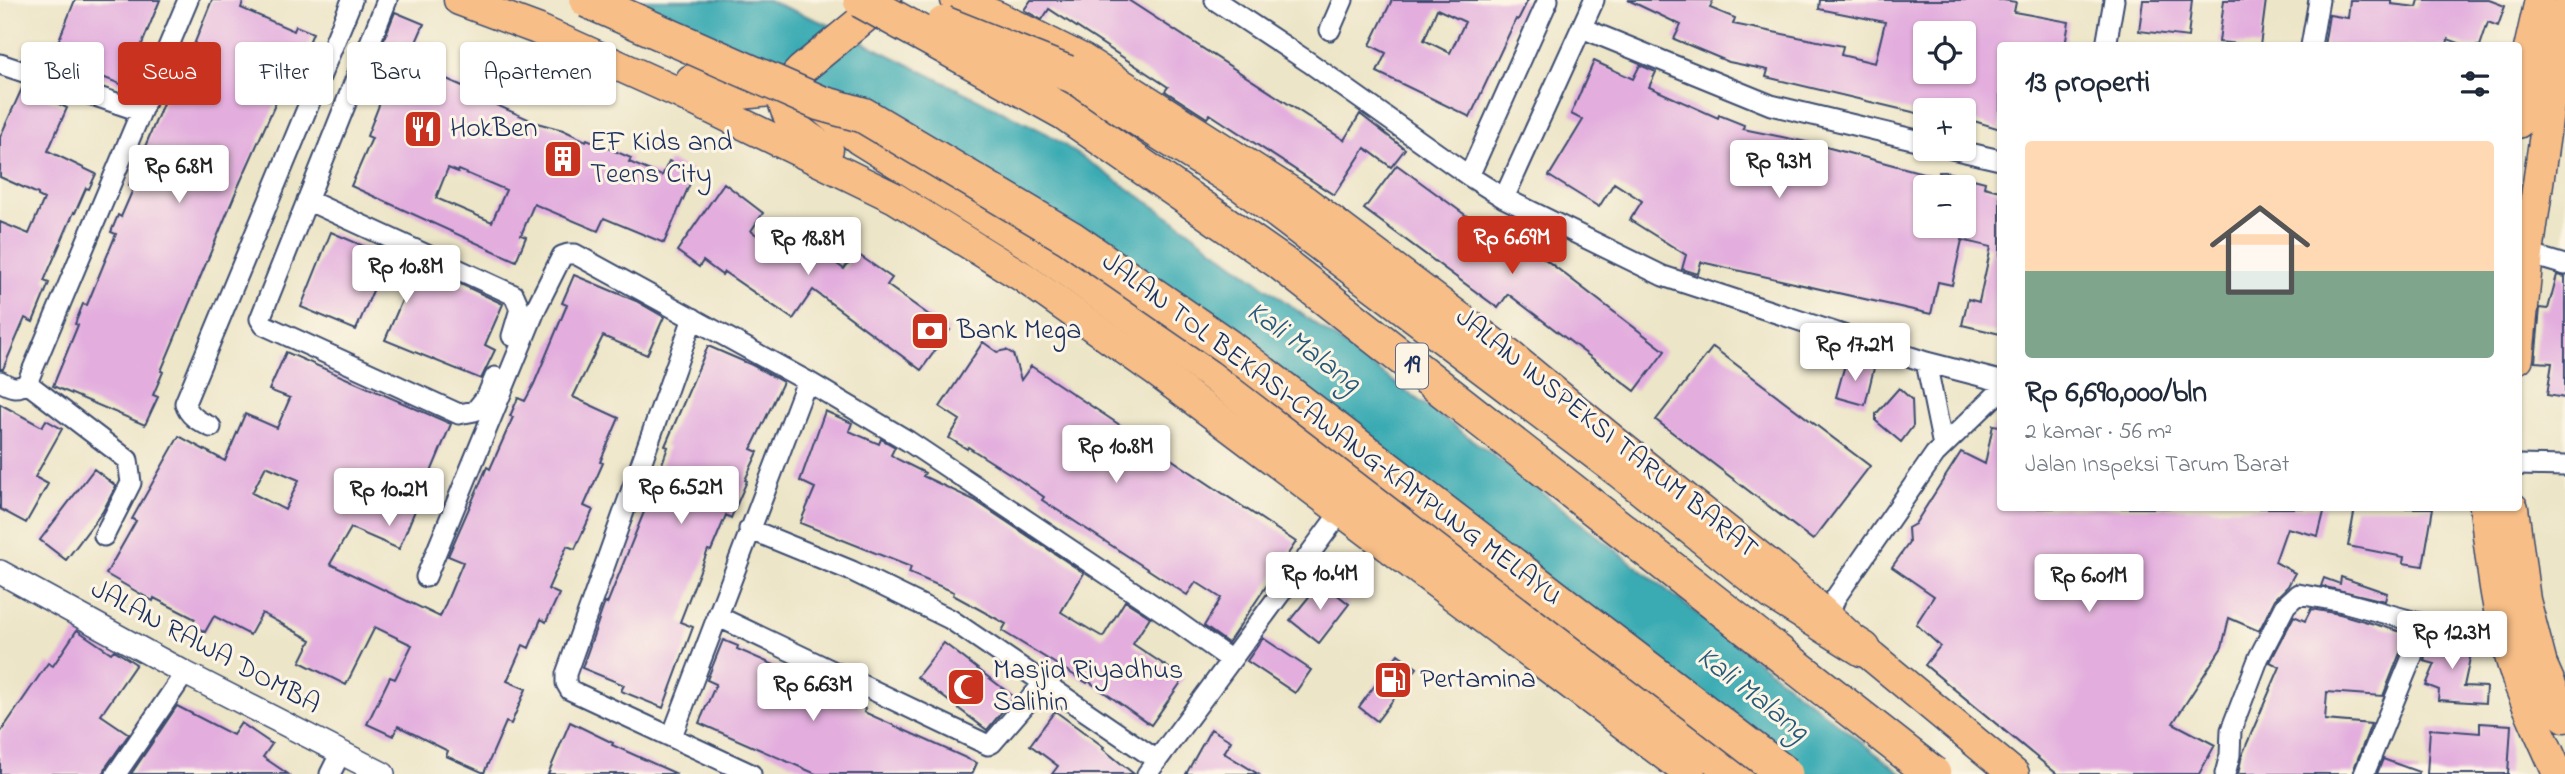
<!DOCTYPE html>
<html lang="id">
<head>
<meta charset="utf-8">
<style>
	:root { --surface:#fff; --page:#f6f6f7; --text:#1f2937; --muted:#747a83; --line:#e0e1e3; --accent:#c8321e }
	body { margin:0; font-family:"Indie Flower",sans-serif; background:var(--page); color:var(--text); height:100vh; display:flex; flex-direction:column; font-size:26px; white-space:nowrap }
	* { box-sizing:border-box; margin:0 }
	p { font-size:23px; color:var(--muted) }
	.icon { flex:none; width:38px; height:38px; fill:none; stroke:currentColor; stroke-width:2; stroke-linecap:round; stroke-linejoin:round }
	.map { position:relative; flex:1; overflow:hidden }
	.drawer { position:absolute; left:1997px; top:42px; width:525px; height:469px; display:flex; flex-direction:column; background:var(--surface); border-radius:7px; box-shadow:0 2px 5px #0004 }
	.drawer>* { flex:none }
	.hud { position:absolute; left:21px; top:42px; width:665px; height:63px; display:flex; gap:14px }
	.controls { position:absolute; left:1913px; top:21px; display:grid; gap:14px }
	.controls a { display:grid; place-items:center; width:63px; height:63px; border-radius:7px; background:var(--surface); box-shadow:0 2px 5px #0004; font-size:35px }
	.price { position:absolute; translate:-50% -60px; padding:0 16px; border-radius:7px; background:#fff; color:#222; font-size:23px; line-height:46px; filter:drop-shadow(0 2px 4px #0008) }
	.price::after { content:''; position:absolute; left:50%; top:42px; width:21px; height:16px; margin-left:-10px; background:inherit; clip-path:polygon(0 0,100% 0,50% 100%) }
	.price.on { background:var(--accent); color:#fff }
	ul { padding:0; list-style:none }
	li { display:grid; align-content:center; gap:14px; height:371px; padding:0 28px }
	li+li { border-top:2px solid var(--line) }
	li span { display:grid; place-items:center; height:217px; border-radius:7px; color:#555 }
	li>.icon { margin-inline-start:auto }
	span .icon { width:126px; height:126px; fill:#fffc; stroke-width:1 }
	li b { font-size:30px }
	h2 { display:flex; justify-content:space-between; align-items:center; height:84px; padding:0 28px; font-size:30px }
	.pill { padding:0 24px; border-radius:7px; background:var(--surface); box-shadow:0 2px 5px #0004; font-size:24px; line-height:63px }
	.pill.on { background:var(--accent); color:#fff }
	.map>svg:first-child { display:block }
	.water { fill:#3aabb3; stroke:#2a6d88; stroke-width:2 }
	.building { fill:#e3aede; fill-rule:evenodd }
	.lines { fill:none; stroke-linecap:round; stroke-linejoin:round }
	.minor-casing { stroke:#3a4a6e; stroke-width:23 }
	.tertiary-casing { stroke:#3a4a6e; stroke-width:26 }
	.primary-casing { stroke:#3a4a6e; stroke-width:33 }
	.motorway-casing { stroke:#3a4a6e; stroke-width:38 }
	.minor { stroke:#fff; stroke-width:19 }
	.tertiary { stroke:#fff; stroke-width:23 }
	.primary { stroke:#f7be87; stroke-width:30 }
	.motorway { stroke:#f7be87; stroke-width:35 }
	.motorway-bridge-casing { stroke:#3a4a6e; stroke-width:38; stroke-linecap:butt }
	.motorway-bridge { stroke:#f7be87; stroke-width:35 }
	.labels { text-anchor:middle; dominant-baseline:central; stroke-width:6; stroke-linejoin:round; paint-order:stroke }
	.shield { fill:#fcf5e5; stroke:#5e6a86; stroke-width:2 }
	.shield-label { font-size:26px; font-weight:bold; fill:#1b2f5e }
	.poi-label { font-size:28px; fill:#1b2f5e; stroke:#fcf5e5; text-anchor:start }
	.street-label { font-size:28px; fill:#1b2f5e; stroke:#fcf5e5 }
	.water-label { font-size:30px; font-style:italic; fill:#265a7c; stroke:#fcf5e5 }
</style>
</head>
<body>
<div class="map">
<svg width="2565" height="774" viewBox="0 0 2565 774">
	<rect width="100%" height="100%" fill="#fcf5e5"/>
	<filter id="ink" filterUnits="userSpaceOnUse"><feTurbulence type="fractalNoise" baseFrequency=".0143" numOctaves="2"/><feDisplacementMap in="SourceGraphic" scale="14" xChannelSelector="R" yChannelSelector="G"/><feConvolveMatrix kernelMatrix="1 2 1 2 8 2 1 2 1" color-interpolation-filters="sRGB"/></filter>
	<filter id="wash" filterUnits="userSpaceOnUse"><feTurbulence type="fractalNoise" baseFrequency=".00686" numOctaves="4" result="noise"/><feDisplacementMap in="SourceGraphic" scale="28" xChannelSelector="R" yChannelSelector="G"/><feGaussianBlur stdDeviation="1.57" result="paint"/><feColorMatrix in="noise" values="0 0 0 0 0 0 0 0 0 0 0 0 0 0 0 0 0 1.4 0 .05"/><feComposite in="paint" operator="in"/></filter>
	<g filter="url(#wash)">
		<rect width="100%" height="100%" fill="#ece5c7"/>
		<path class="water" d="M587,0H767L829,25L1048,134L1173,219L1513,470L1902,774H1785L1150,292Z"/>
		<g id="blocks">
			<path class="building" d="M75,0H160L125,86L52,57Z
				M212,0H244L241,8L294,31L296,26L313,33L289,91L282,89L238,187L161,371L163,372L153,395L158,397L145,425L53,386L78,325L75,324L83,304L87,305L116,234L111,232L118,215L121,217L134,187L129,185L177,70L173,68L176,60L181,48L191,52Z
				M1031,0H1128L1344,140L1360,114L1405,149L1391,167L1365,148L1334,195L1210,114L1207,118L1165,91L1168,87L1049,9L1042,20L1024,10Z
				M1392,0H1528L1518,20L1516,19L1470,117L1377,72L1386,53L1370,45ZM1437,9L1465,22L1450,53L1424,40Z
				M1628,0H1713L1710,8L1735,18L1733,24L1843,46L1841,55L1875,63L1885,22L1819,9L1820,0H2003L2016,2L2014,12L2069,22L2065,46H2000V129L1964,118V110H1925V115L1766,77L1768,70L1729,62L1674,39L1681,25ZM1925,33H1964V72H1925Z
				M2143,0H2192L2188,37L2139,31Z
				M2224,0H2266L2260,46L2219,42Z
				M2350,0H2391V4L2417,7L2419,0H2489L2505,6L2498,26L2488,22L2480,46H2467L2448,39L2447,46H2324L2329,15L2348,18Z
				M395,12L424,24L410,56L382,44Z
				M401,59L483,95L481,98L537,123L563,130L586,141L587,139L631,158L629,162L662,176L669,161L695,172L664,243L604,218L598,231L534,204L521,235L526,237L516,261L351,186L372,138L367,136L387,85L389,86ZM448,168L458,172L459,170L506,190L492,222L436,198Z
				M1594,61L1633,79L1640,65L1656,72L1649,87L1718,118L1719,115L1744,125L1743,129L1811,143L1938,177L1939,172H1946L1985,182L1984,187L2000,191V334L1962,325L1968,299L1979,302L1991,247L1962,240L1952,285L1938,282L1931,314L1701,262L1698,274L1682,269L1686,255L1630,220L1642,201L1614,183L1599,207L1549,176L1583,120L1571,114ZM1925,187H1964V226H1925Z
				M23,86L67,108L48,151L96,174L89,189L86,188L75,213L74,212L44,281L49,283L33,322L25,318L3,369H0V222L29,234L44,199L38,196V194L0,177V137Z
				M1397,165L1516,252L1524,243L1665,351L1635,391L1508,294L1498,308L1364,209Z
				M724,183L763,213L751,231L776,248L788,230L844,269L856,253L892,278L887,285L950,330L921,370L813,290L793,319L724,272L722,275L703,261L699,267L677,251Z
				M331,232L414,268L416,263L503,304L485,345L495,350L481,379L385,340L406,291L378,279L356,330L301,307Z
				M574,275L636,301L664,317L647,355L603,336L573,397L619,418L600,462L603,463L584,506L593,510L575,549L567,546L548,589L559,594L546,622L541,619L529,648L523,645L507,681L526,689L511,724L506,722L484,773L446,756L448,751L398,726L393,736L367,724L390,677L395,679L412,645L375,627L346,685L300,662L311,640L262,613L250,635L214,616L205,632L192,624L195,619L154,598L153,601L106,574L136,521L132,519L179,436L225,461L245,414L277,428L290,398L269,390L286,352L451,424L399,549L351,528L330,564L440,617L463,562L448,556L487,467L490,469L513,417L510,416L518,398L525,401L534,384L567,305L562,303ZM266,466L299,480L285,510L252,493Z
				M2557,275L2565,277V398L2547,395L2552,363L2535,362L2540,308L2548,309Z
				M983,342L997,352L1006,350L1013,354L1021,380L1031,366L1296,542L1228,643L1204,626L1221,598L1196,582L1187,595L1042,500L1044,497L1015,477L968,447L967,449L949,438L960,420L940,407Z
				M708,346L752,365L783,382L751,449L758,452L745,480L747,481L731,518L726,515L711,551L708,550L680,622L693,627L663,708L621,691L624,685L582,668L603,608L605,603L607,604L652,492L668,447L665,446Z
				M1713,347L1870,466L1813,540L1656,420Z
				M1846,361L1874,368L1865,405L1836,397Z
				M1899,388L1912,400L1913,426L1901,442L1876,421V414Z
				M0,404L42,427L46,420L62,429L35,477L48,484L26,523L0,509Z
				M825,411L852,423L849,431L879,444L881,439L895,447L891,455L897,459L925,473L923,476L974,500L1084,573L1061,612L1089,629L1103,637L1125,601L1150,617L1133,644L1184,678L1151,725L1088,681L1087,683L1002,631L1006,624L953,595L954,592L909,573L911,567L800,523L815,488L800,481Z
				M1993,425L2000,426V508H2325L2318,536L2287,528L2275,562L2295,573L2288,586L2275,599L2259,631L2229,618L2222,647L2173,723L2215,745L2199,774H2057L1925,665L1940,646L1916,624L1934,596L1892,567L1909,543L1908,528L1915,524L1961,452L1985,464Z
				M94,469L116,486L103,511L66,560L40,540Z
				M2355,508H2433L2423,566L2403,563L2404,557L2348,546Z
				M2341,577L2387,593L2385,601L2321,586L2324,578L2340,584Z
				M1321,582L1349,604L1319,643L1290,620Z
				M2311,609L2340,614L2405,633L2400,653L2383,696L2327,692L2325,720L2371,724L2352,774H2238L2242,755L2280,667L2270,662L2294,616L2305,621Z
				M77,630L111,653L114,650L136,664L101,715L129,734L106,767L104,774H0V733L48,663L53,666Z
				M1263,638L1311,670L1295,693L1247,661Z
				M2436,638L2473,644L2464,686L2486,687L2485,703L2438,700L2439,690L2426,685L2435,664L2424,661L2428,642L2434,644Z
				M723,640L738,646L737,649L788,671L791,665L842,689L839,696L865,709L864,712L977,763L972,774H816L699,723L716,684L707,680Z
				M944,643L1014,697L987,730L917,677Z
				M1398,654L1417,668L1377,721L1359,707Z
				M177,706L233,735L241,723L272,744L263,757L288,774H131Z
				M1055,711L1104,747L1103,749L1134,774H1052L1058,766L1030,745Z
				M570,722L613,743L612,745L677,774H548Z
				M2480,723L2511,725L2508,774H2427L2430,729L2480,733Z
				M1211,729L1231,741L1224,753L1258,774H1186Z
				M2383,759L2419,772L2418,774H2377Z"/>
		</g>
	</g>
	<g filter="url(#ink)">
		<use href="#blocks" fill-opacity="0" stroke="#3a4a6e" stroke-width="2"/>
		<g class="lines">
			<g class="minor-casing">
				<path id="minor" d="M387,0L260,319L264,325L459,414L475,411L487,396L495,377
					M1215,0L1310,63L1469,176L1504,198L1663,276L1926,362L2000,381
					M1582,28L1771,105L1925,142
					M1330,30L1343,0
					M2106,46L2114,0
					M2311,46L2319,0
					M0,64L140,111
					M1952,149L2000,160
					M1469,176L1548,0
					M1504,198L1594,0
					M307,200L514,295L520,309L512,336
					M2528,254L2565,265
					M693,318L566,674V683L570,690L751,774
					M1926,362L1943,446
					M0,381C10,387 17,390 27,383L188,0
					M27,383L128,460L131,483L104,536
					M211,427C200,422 188,416 185,403L352,0
					M2518,465L2565,466
					M749,529L852,571L950,619L1157,760
					M426,577L537,306L562,256L568,254H575L807,381L908,441L1165,613L1231,660
					M717,616L988,745L992,743L1044,683
					M1833,619L1832,607L1836,597L1935,454L2000,391
					M672,736L807,381
					M116,774L185,673
					M330,774L340,754
					M1147,774L1342,510
					M2225,774L2230,755L2231,730L2259,657L2286,605L2298,594L2343,602L2420,623L2504,636
					M2364,774L2412,657L2420,623"/>
			</g>
			<g class="tertiary-casing">
				<path id="tertiary" d="M0,572L185,673L383,774"/>
			</g>
			<g class="primary-casing">
				<path id="primary" d="M459,0L537,29L677,92L895,198L1023,277L1157,372L1690,774
					M956,0L998,17L1082,59L1305,201L1512,357L1614,441L1785,577L1863,649L2014,774
					M691,80L731,95L782,90
					M782,90C783,121 802,135 828,149
					M782,90L801,70L886,0
					M2518,123L2529,49L2540,0
					M2518,358L2528,254L2559,35L2565,12
					M2485,508C2491,565 2498,626 2518,681C2529,712 2545,743 2558,774
					M2513,508L2525,600L2542,665L2565,717"/>
			</g>
			<g class="motorway-casing">
				<path id="motorway" d="M1067,73L1245,186L1620,470L1775,594L1863,649
					M820,103L860,137L1033,244L1214,374L1344,476L1738,774"/>
			</g>
			<use href="#minor" class="minor"/>
			<use href="#tertiary" class="tertiary"/>
			<use href="#primary" class="primary"/>
			<use href="#motorway" class="motorway"/>
			<g class="motorway-bridge-casing">
				<path id="motorway-bridge" d="M587,0L820,103L863,115L1070,238L1228,347L1785,774
					M861,0L1064,112L1280,262L1933,774
					M944,24L1067,73"/>
			</g>
			<use href="#motorway-bridge" class="motorway-bridge"/>
		</g>
	</g>
	<defs>
		<g id="restaurant-square" transform="scale(2.0125)"><rect x="-9" y="-9" width="18" height="18" rx="4" fill="#c8321e" stroke="#fcf5e5"/><path d="M-5-6h1v4h1v-4h1v4h1v-4h1v5L-1.5 .5V6h-2V.5L-5-1ZM5-6V6H3V1.5H1.5Q1.5-4 5-6Z" fill="#fff"/></g>
		<g id="building-square" transform="scale(2.0125)"><rect x="-9" y="-9" width="18" height="18" rx="4" fill="#c8321e" stroke="#fcf5e5"/><path d="M-4-6H4V6H1V3H-1V6H-4ZM-2.5-4.3h1.7v1.8h-1.7ZM.8-4.3h1.7v1.8H.8ZM-2.5-1h1.7V.8h-1.7ZM.8-1h1.7V.8H.8Z" fill="#fff"/></g>
		<g id="bank-square" transform="scale(2.0125)"><rect x="-9" y="-9" width="18" height="18" rx="4" fill="#c8321e" stroke="#fcf5e5"/><path d="M-6-4H6V4H-6ZM0-2.3a2.3 2.3 0 1 0 0 4.6a2.3 2.3 0 1 0 0-4.6Z" fill="#fff"/></g>
		<g id="fuel-square" transform="scale(2.0125)"><rect x="-9" y="-9" width="18" height="18" rx="4" fill="#c8321e" stroke="#fcf5e5"/><path d="M-5.5-6h7V0h2V4h1.3V-2.5L3-4.5l.8-.8L6-3V5H2.5V1h-1V6h-7ZM-4.2-4.7v3.2H.2V-4.7Z" fill="#fff"/></g>
		<g id="mosque-square" transform="scale(2.0125)"><rect x="-9" y="-9" width="18" height="18" rx="4" fill="#c8321e" stroke="#fcf5e5"/><path d="M3.5-4.9A6 6 0 1 0 3.5 4.9A5 5 0 1 1 3.5-4.9Z" fill="#fff"/></g>
	</defs>
	<g fill-rule="evenodd">
		<use href="#restaurant-square" x="423" y="129"/>
		<use href="#building-square" x="563" y="159"/>
		<use href="#bank-square" x="930" y="331"/>
		<use href="#fuel-square" x="1393" y="680"/>
		<use href="#mosque-square" x="966" y="687"/>
	</g>
	<g class="labels">
		<rect class="shield" x="1396" y="343.5" width="32" height="45" rx="5"/>
		<g class="shield-label">
			<text x="1412" y="366">19</text>
		</g>
		<g class="poi-label">
			<text x="450" y="129">HokBen</text>
			<text x="590" y="143">EF Kids and<tspan x="590" dy="32">Teens City</tspan></text>
			<text x="957" y="331">Bank Mega</text>
			<text x="993" y="671">Masjid Riyadhus<tspan x="993" dy="32">Salihin</tspan></text>
			<text x="1420" y="680">Pertamina</text>
		</g>
		<g class="street-label">
			<text transform="translate(1331 430) rotate(37)">JALAN TOL BEKASI–CAWANG–KAMPUNG MELAYU</text>
			<text transform="translate(1606 434) rotate(39)">JALAN INSPEKSI TARUM BARAT</text>
			<text transform="translate(205 648) rotate(28)">JALAN RAWA DOMBA</text>
		</g>
		<g class="water-label">
			<text transform="translate(1303 348) rotate(36)">Kali Malang</text>
			<text transform="translate(1752 695) rotate(38)">Kali Malang</text>
		</g>
	</g>
</svg>
<div class="controls">
<a><svg class="icon" aria-label="locate" viewBox="0 0 24 24"><circle cx="12" cy="12" r="6"/><path d="M12 2v4M12 18v4M2 12h4M18 12h4"/></svg></a>
<a>+</a>
<a>−</a>
</div>
<b class="price" style="left:1779px;top:200px">Rp 9.3M</b>
<b class="price" style="left:179px;top:205px">Rp 6.8M</b>
<b class="price on" style="left:1512px;top:276px">Rp 6.69M</b>
<b class="price" style="left:808px;top:277px">Rp 18.8M</b>
<b class="price" style="left:406px;top:305px">Rp 10.8M</b>
<b class="price" style="left:1855px;top:383px">Rp 17.2M</b>
<b class="price" style="left:1116px;top:485px">Rp 10.8M</b>
<b class="price" style="left:681px;top:526px">Rp 6.52M</b>
<b class="price" style="left:389px;top:528px">Rp 10.2M</b>
<b class="price" style="left:1320px;top:612px">Rp 10.4M</b>
<b class="price" style="left:2089px;top:614px">Rp 6.01M</b>
<b class="price" style="left:2452px;top:671px">Rp 12.3M</b>
<b class="price" style="left:813px;top:723px">Rp 6.63M</b>
<div class="hud">
<a class="pill">Beli</a>
<a class="pill on">Sewa</a>
<a class="pill">Filter</a>
<a class="pill">Baru</a>
<a class="pill">Apartemen</a>
</div>
<section class="drawer">
<h2>13 properti<svg class="icon" aria-label="filters" viewBox="0 0 24 24"><path d="M4 7h16M4 17h16"/><circle cx="9" cy="7" r="2"/><circle cx="15" cy="17" r="2"/></svg></h2>
<ul>
<li><span style="background:linear-gradient(#ffd9b3 60%,#7fa58c 0)"><svg class="icon" aria-label="home" viewBox="0 0 24 24"><path d="M3 11l9-7 9 7M6 9v11h12V9"/></svg></span><div><b>Rp 6,690,000/bln</b><p>2 kamar · 56 m²</p><p>Jalan Inspeksi Tarum Barat</p></div></li>
</ul>
</section>
</div>
</body>
</html>
